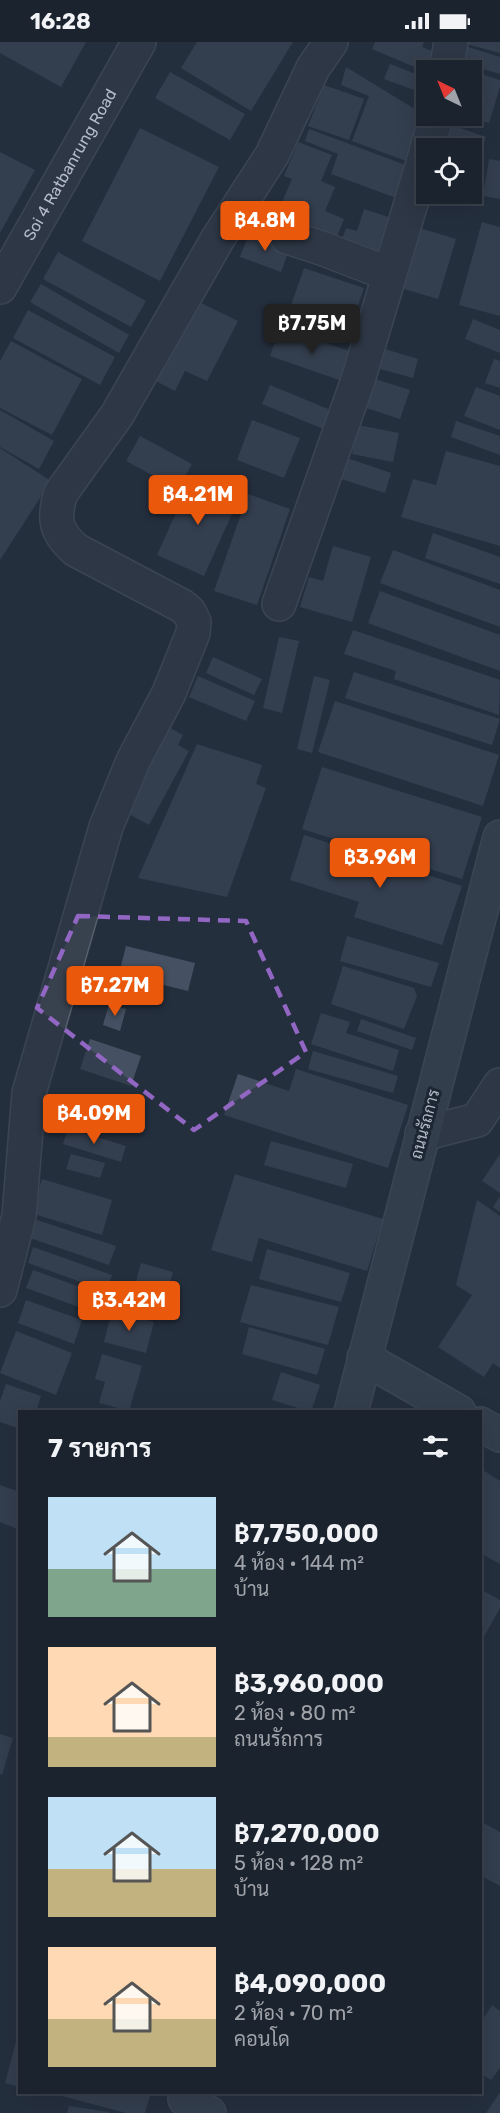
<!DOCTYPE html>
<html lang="th">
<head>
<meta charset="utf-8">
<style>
	:root { --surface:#1b232e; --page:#242b36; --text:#f1f3f6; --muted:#a0a4aa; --line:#39404a; --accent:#ea580c }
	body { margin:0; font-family:Rubik,Sarabun,sans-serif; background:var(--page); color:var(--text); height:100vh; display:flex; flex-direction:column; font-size:22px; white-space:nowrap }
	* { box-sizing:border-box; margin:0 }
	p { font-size:20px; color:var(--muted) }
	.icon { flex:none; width:33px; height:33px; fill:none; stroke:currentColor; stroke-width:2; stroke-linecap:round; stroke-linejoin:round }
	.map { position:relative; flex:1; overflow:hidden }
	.details { position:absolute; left:18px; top:1368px; width:464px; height:684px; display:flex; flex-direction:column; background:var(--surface); border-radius:0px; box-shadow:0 6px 24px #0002,0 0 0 2px var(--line) }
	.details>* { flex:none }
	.needle { width:39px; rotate:317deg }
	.controls { position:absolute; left:416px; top:18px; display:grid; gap:12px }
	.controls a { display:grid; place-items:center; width:66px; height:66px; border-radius:0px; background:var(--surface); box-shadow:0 6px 24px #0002,0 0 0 2px var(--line); font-size:30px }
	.price { position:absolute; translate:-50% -51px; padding:0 14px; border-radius:6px; background:var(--accent); color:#fff; font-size:20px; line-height:39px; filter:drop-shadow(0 2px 3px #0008) }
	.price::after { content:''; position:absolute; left:50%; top:36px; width:18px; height:14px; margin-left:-9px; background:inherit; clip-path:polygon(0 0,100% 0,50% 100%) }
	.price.selected { background:#222; color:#fff }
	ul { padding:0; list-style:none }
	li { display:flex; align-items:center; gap:18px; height:150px; padding:0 30px }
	li span { display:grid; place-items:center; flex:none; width:168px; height:120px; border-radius:0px; color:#555 }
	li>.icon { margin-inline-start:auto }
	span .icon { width:72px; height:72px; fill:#fffc; stroke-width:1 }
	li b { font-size:26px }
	h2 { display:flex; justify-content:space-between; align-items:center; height:72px; padding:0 30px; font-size:26px }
	.status { display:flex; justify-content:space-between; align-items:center; height:42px; padding:0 30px; background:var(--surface); direction:ltr }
	.status svg { height:16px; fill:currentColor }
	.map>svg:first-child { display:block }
	.building { fill:#455162 }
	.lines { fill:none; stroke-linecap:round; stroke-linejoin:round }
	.street-casing { stroke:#565f6c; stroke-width:36 }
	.secondary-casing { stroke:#565f6c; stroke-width:36 }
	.street { stroke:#38414e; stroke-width:33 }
	.secondary { stroke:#465061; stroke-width:33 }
	.marked { fill:none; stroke:#9266c3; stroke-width:4.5; stroke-dasharray:12 8; stroke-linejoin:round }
	.labels { text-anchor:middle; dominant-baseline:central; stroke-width:6; stroke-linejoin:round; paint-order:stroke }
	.street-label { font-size:16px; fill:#b4bcc9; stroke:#1d2633 }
</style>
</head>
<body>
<div class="status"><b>16:28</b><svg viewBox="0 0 49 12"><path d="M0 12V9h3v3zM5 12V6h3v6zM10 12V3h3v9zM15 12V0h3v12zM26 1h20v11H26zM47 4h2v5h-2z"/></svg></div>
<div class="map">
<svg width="500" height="2071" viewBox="0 0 500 2071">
	<rect width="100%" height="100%" fill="#242f3e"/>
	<path class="building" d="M0,0H86L61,45L0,11Z
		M197,0H293L251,69L181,26Z
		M375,0H424L422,5L439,12L432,28L426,30L372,7Z
		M462,0H500V11L462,1Z
		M465,4L500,15V32L460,20Z
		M390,22L426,36L425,52L384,37Z
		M346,25L431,77L414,122L352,99L369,54L341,43Z
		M471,29L500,38V45L489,81L471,75Z
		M170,30L245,72L230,98L155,56Z
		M324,43L364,57L349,98L308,84Z
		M443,80L486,95L471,135V106H433Z
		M140,86L219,125L160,239L82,199Z
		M309,87L411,125L399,157L331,132L338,112L305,99Z
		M298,100L332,113L321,139L335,145L325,169L344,177L334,202L293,185L282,160L292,137L284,134Z
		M0,110L35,128L0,191Z
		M489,117L500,119V157L483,154Z
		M442,152H465L463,159Z
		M364,167L394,177L381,214L341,200L346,186L357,189Z
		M482,180L500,185V274L459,263Z
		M413,184L456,197L438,257L394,244Z
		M250,189L290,205L281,230L240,215Z
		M58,210L146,259L131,285L43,237Z
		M304,226L364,246L348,292L288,272Z
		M41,242L129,293L119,311L30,260Z
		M195,258L238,279L207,339L185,329L175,349L154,338Z
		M28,268L115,315L100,343L13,296Z
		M473,277L500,288V311L465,297Z
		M280,285L355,311L345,340L270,314Z
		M11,299L82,337L52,393L0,366V319Z
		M385,307L418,317L413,336L380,327Z
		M494,317L500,319V346L485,341Z
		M372,336L410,348L400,377L363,365Z
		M270,343L333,369L326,388L262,362Z
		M476,345L500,354V388L464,374Z
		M0,368L54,399L39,427L0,405Z
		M252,378L300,396L284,436L237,418Z
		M456,379L500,394V413L451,395Z
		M358,383L399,391L393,420L352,412Z
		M140,394L192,422L178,447L126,419Z
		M0,406L51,439L0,518Z
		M446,409L500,424V504L401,475L413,437L436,443Z
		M347,416L391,431L385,451L341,437Z
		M193,433L240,454L204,534L157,513Z
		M248,452L290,467L257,563L214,549Z
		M433,491L500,515V542L425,516Z
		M333,504L371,515L352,580L300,565L309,535L323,539Z
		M393,508L500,548V585L380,541Z
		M380,549L500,593V629L368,581Z
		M353,588L500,638L499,673L394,637L396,629L344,612Z
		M279,595L299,599L282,671L263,666Z
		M213,615L262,637L254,653L206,631Z
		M354,630L500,677L492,703L345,656Z
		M198,634L255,659L246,679L189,655Z
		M314,634L330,638L312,711L297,707Z
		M335,659L499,713L483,764L318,710Z
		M170,686L183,693L178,703L189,709L149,783L125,770Z
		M197,702L262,723L256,742L266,746L227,855L138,836Z
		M322,725L482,775L462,837L302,787Z
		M304,793L462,844L442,903L354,875L359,860L290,838Z
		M347,894L439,921L431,945L340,919Z
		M126,904L195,921L188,949L119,932Z
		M343,924L414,946L417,954L404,987L331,962Z
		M109,962L126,967L120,989L103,983Z
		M321,971L350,980L346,991L399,1008L393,1029L311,1002Z
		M361,977L416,996L412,1008L357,989Z
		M90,997L141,1014L131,1044L80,1027Z
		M313,1009L398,1034L393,1051L308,1027Z
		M296,1027L408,1063L388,1126L224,1073L238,1032L289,1049Z
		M59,1065L97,1077L93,1089L55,1078Z
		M68,1086L126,1104L121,1120L63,1102Z
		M271,1099L353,1122L346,1146L264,1123Z
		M71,1112L105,1121L100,1136L66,1127Z
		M500,1112V1151L482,1139Z
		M235,1132L383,1177L367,1229L259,1196L252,1220L211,1208Z
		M42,1137L112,1158L102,1193L31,1171Z
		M500,1154V1170L493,1165Z
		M477,1158L500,1174V1326L493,1321L484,1335L438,1305L472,1253L456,1243Z
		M37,1178L116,1204L109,1223L30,1196Z
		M33,1205L112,1233L106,1249L28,1221Z
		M267,1207L350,1231L341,1260L259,1237Z
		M141,1221L173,1230L162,1270L130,1261Z
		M33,1228L96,1251L90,1269L26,1246Z
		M251,1243L339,1265L328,1303L240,1280Z
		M26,1258L82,1278L74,1302L18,1281Z
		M112,1268L154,1280L146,1311L104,1300Z
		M249,1285L325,1307L317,1333L242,1312Z
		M16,1289L72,1311L56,1353L0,1331Z
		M102,1312L142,1324L129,1369L99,1361L105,1340L95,1337Z
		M281,1330L320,1343L311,1370L272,1358Z
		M6,1342L41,1354L36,1370H20V1387L0,1380V1359Z
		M480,1426L500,1439V1522L480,1511Z
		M0,1443L20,1450V1488L0,1480Z
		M480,1547L500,1558V1566L480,1602Z
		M0,1692L13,1696L2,1733L0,1732Z
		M480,1779L500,1790V1844L480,1833Z
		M492,1963L500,1969V2026L491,2038L480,2031V1982Z
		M19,1988H20V2045L5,2041Z
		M47,2050H151L145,2071H126Z
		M500,2050V2071H486Z
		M69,2064L109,2070V2071H67Z"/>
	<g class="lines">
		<g class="street-casing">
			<g id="street">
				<path d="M446,28L451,0"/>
				<path d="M427,106L437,74"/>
				<path d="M287,195L324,207L389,232"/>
				<path id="s1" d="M0,245L139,0"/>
				<path d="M279,562L358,338L426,111"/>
				<path d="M422,1092L477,1078L500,1043"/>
				<path d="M0,1248L19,1174L29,1051L106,785L133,719L169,651L193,591L194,580L189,570L182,564L76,508C55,490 53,476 61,451L117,373L217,198L272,113L313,26L331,0"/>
			</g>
		</g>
		<g class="secondary-casing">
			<path id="secondary" d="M364,1316L459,1370
				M351,1370L500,795
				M480,1382L500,1393
				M185,2057L209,2071"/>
		</g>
		<use href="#street" class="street"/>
		<use href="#secondary" class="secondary"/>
	</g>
	<path d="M0 0H500V2071H0ZM78,874L246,879L306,1010L194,1088L37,966Z" fill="#242f3e" fill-opacity=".55" fill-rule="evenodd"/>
	<path class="marked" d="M78,874L246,879L306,1010L194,1088L37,966Z"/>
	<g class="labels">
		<g class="street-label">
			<text stroke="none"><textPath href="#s1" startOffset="141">Soi 4 Ratbanrung Road</textPath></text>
			<text transform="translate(425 1082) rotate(-75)">ถนนรัถการ</text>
		</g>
	</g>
</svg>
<div class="controls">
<a><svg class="needle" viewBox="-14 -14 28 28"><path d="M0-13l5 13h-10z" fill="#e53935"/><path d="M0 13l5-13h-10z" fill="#a0a4aa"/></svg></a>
<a><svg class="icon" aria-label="locate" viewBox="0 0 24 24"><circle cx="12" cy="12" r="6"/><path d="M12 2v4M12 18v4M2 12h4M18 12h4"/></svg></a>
</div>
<b class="price" style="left:265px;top:210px">฿4.8M</b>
<b class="price selected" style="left:312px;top:313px">฿7.75M</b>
<b class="price" style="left:198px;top:484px">฿4.21M</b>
<b class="price" style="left:380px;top:847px">฿3.96M</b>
<b class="price" style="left:115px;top:975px">฿7.27M</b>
<b class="price" style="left:94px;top:1103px">฿4.09M</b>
<b class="price" style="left:129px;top:1290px">฿3.42M</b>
<section class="details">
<h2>7 รายการ<svg class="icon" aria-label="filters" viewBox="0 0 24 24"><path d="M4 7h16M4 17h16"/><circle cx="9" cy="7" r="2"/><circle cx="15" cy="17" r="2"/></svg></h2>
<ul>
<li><span style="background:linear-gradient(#bfe0f5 60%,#7fa58c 0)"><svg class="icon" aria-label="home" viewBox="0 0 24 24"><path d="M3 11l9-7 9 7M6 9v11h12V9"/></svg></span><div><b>฿7,750,000</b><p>4 ห้อง · 144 m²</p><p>บ้าน</p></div></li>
<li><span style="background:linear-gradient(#ffd9b3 75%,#c2b280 0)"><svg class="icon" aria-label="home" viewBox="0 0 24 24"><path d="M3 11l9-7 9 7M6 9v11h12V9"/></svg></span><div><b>฿3,960,000</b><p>2 ห้อง · 80 m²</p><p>ถนนรัถการ</p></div></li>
<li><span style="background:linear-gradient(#bfe0f5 60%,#c2b280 0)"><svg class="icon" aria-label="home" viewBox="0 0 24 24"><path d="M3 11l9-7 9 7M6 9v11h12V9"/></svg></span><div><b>฿7,270,000</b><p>5 ห้อง · 128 m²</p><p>บ้าน</p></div></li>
<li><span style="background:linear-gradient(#ffd9b3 60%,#c2b280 0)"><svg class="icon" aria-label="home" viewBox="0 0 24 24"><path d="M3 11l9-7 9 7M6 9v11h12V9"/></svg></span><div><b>฿4,090,000</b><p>2 ห้อง · 70 m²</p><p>คอนโด</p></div></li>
</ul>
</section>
</div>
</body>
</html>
